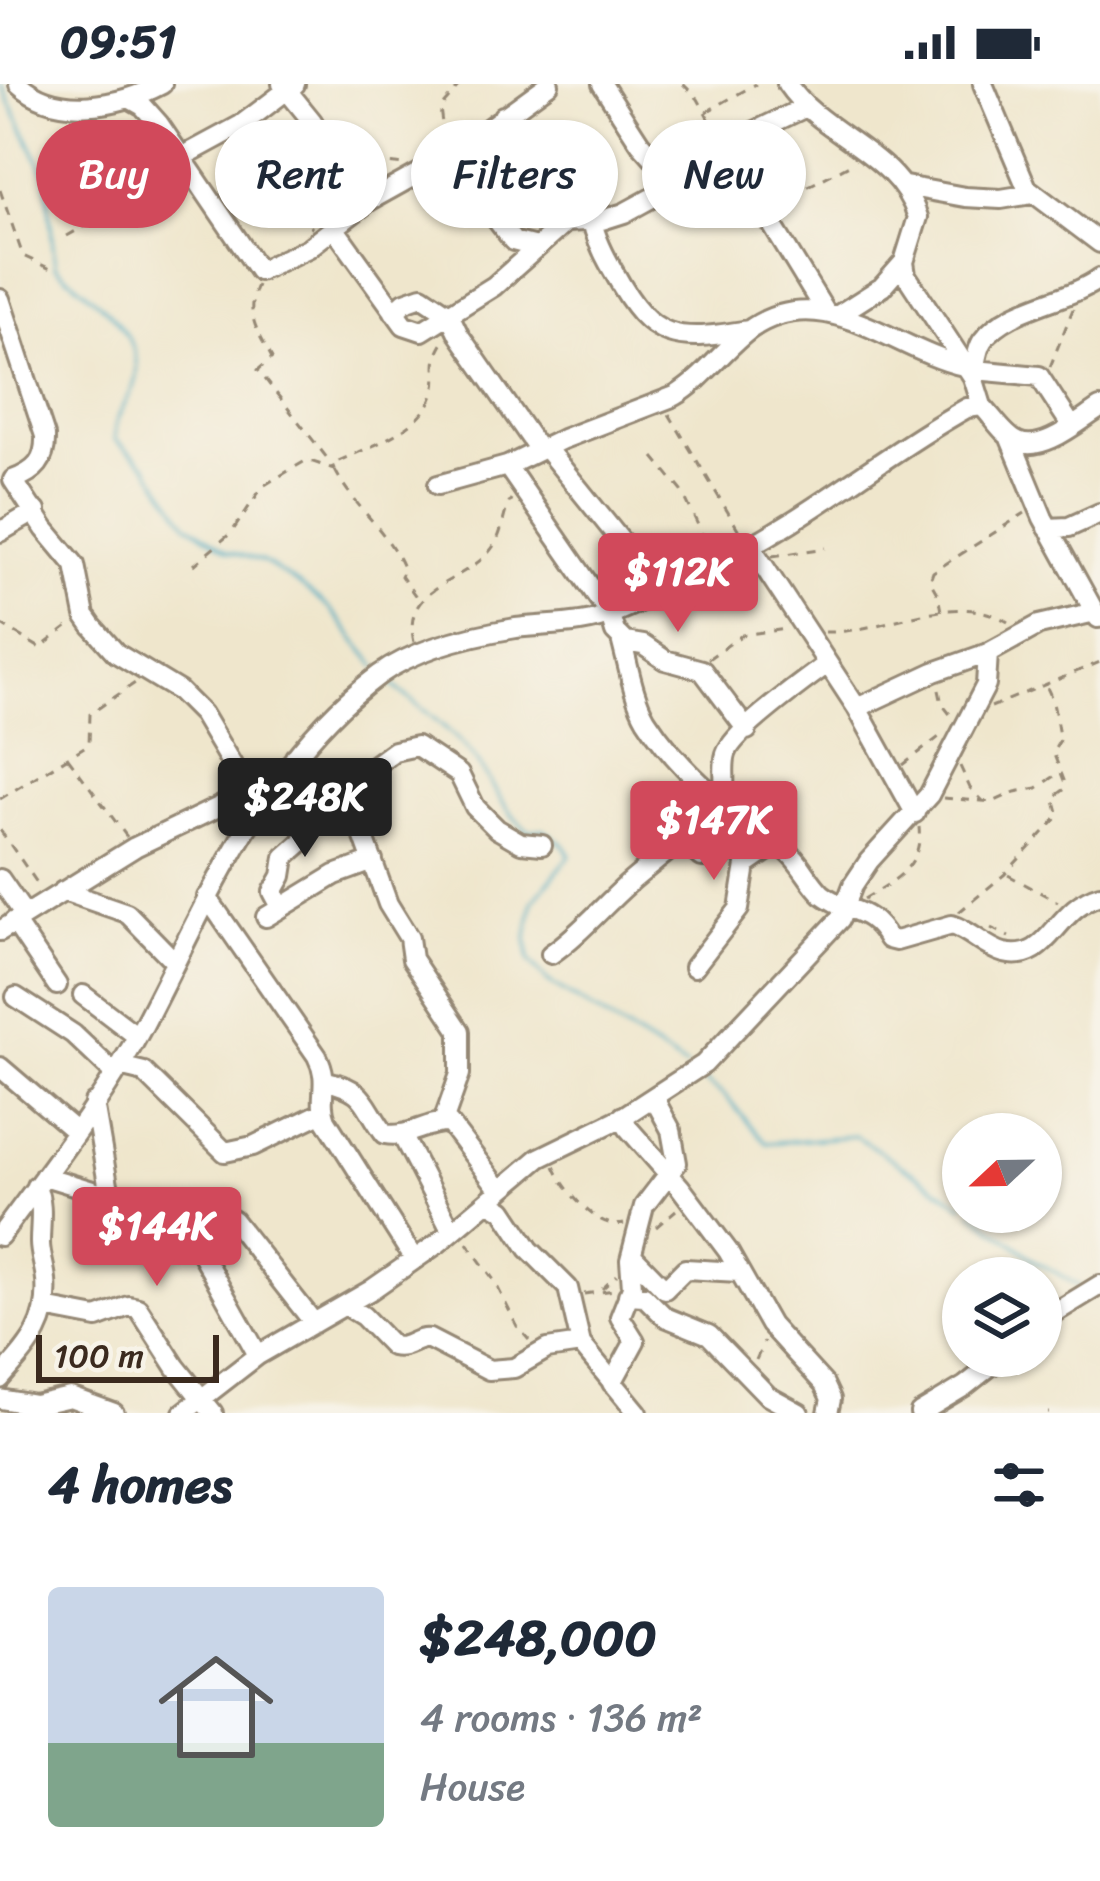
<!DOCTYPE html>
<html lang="en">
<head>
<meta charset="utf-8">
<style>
	:root { --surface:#fff; --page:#f6f6f7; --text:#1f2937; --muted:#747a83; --accent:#d1495b }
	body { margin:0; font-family:Sriracha,sans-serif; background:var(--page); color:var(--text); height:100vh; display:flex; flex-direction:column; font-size:45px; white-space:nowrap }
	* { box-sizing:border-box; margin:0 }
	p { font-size:39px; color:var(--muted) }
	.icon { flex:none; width:66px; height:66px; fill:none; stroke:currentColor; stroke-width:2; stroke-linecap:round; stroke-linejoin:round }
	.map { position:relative; height:1329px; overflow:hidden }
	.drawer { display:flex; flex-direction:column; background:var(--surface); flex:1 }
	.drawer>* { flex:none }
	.guide { position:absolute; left:36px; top:36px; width:1029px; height:108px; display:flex; gap:24px }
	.needle { width:78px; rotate:248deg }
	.tools { position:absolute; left:942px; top:1029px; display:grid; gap:24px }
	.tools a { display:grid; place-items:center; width:120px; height:120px; border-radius:50%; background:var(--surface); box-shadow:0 3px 9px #0004; font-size:60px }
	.scale { position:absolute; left:36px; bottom:30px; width:183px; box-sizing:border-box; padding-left:12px; border:6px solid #3b2a1e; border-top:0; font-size:33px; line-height:42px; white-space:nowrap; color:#3b2a1e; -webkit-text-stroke:9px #f7f3e8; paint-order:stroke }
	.price { position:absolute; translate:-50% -102px; padding:0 27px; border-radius:12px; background:var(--accent); color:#fff; font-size:39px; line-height:78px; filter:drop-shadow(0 3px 6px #0008) }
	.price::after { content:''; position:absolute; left:50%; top:72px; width:36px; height:27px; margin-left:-18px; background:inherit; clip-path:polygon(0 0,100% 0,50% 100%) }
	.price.active { background:#222; color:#fff }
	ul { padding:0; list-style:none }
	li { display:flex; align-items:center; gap:36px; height:300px; padding:0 48px }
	li span { display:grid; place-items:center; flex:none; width:336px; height:240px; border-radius:12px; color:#555 }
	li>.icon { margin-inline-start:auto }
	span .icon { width:144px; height:144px; fill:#fffc; stroke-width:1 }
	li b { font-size:51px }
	h2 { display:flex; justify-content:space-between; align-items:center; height:144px; padding:0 48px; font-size:51px }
	.pill { padding:0 42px; border-radius:54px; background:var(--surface); box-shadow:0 3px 9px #0004; font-size:42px; line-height:108px }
	.pill.active { background:var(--accent); color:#fff }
	.status { display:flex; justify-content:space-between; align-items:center; height:84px; padding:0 60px; background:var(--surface); direction:ltr }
	.status svg { height:33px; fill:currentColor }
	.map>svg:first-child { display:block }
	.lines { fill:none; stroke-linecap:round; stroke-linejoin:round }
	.stream { stroke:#40a8c0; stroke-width:3 }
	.minor-casing { stroke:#958875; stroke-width:24 }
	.path { stroke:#958875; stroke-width:3; stroke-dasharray:9 9; stroke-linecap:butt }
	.minor { stroke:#fff; stroke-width:18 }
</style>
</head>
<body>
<div class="status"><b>09:51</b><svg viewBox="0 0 49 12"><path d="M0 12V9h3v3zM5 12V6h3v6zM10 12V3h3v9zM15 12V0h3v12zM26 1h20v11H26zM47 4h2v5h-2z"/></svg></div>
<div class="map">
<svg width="1100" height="1329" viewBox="0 0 1100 1329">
	<rect width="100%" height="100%" fill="#f7f3e8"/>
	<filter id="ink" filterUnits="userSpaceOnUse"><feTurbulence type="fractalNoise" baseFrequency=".00833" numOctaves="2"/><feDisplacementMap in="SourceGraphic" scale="24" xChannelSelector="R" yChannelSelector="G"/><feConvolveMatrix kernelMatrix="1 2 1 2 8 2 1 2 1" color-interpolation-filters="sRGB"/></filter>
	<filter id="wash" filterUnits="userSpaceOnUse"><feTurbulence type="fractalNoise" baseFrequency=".004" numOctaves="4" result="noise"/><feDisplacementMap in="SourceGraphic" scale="48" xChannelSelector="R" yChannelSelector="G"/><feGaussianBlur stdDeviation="2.7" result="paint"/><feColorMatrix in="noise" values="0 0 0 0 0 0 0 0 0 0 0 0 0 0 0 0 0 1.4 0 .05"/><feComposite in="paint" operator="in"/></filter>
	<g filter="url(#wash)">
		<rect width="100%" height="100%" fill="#efe6cc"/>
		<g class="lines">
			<path class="stream" d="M1,0L46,92L55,182C88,211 153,251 133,303C126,323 112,333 115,356L146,381L188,440L227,467L264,478L301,502L331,526L377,583
				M386,595C411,618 443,638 466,664C490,690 501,727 529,747L543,745L564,761L570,772L533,817L527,853L529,876L547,897L686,983
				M698,992L725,1012L766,1059L856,1052L963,1121
				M972,1128L1036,1177L1079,1202"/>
		</g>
	</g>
	<g filter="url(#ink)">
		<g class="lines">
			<g class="minor-casing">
				<path id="minor" d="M19,0C57,35 120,22 162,0
					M282,0L312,37L363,121
					M602,0L640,59L676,99
					M787,0C824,54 896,66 918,133L904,178L906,191L973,293L982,322
					M983,0L1027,104L1100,159
					M129,14L143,22L159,40L259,187L308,164L369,117L450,72L549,0
					M503,32L568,117L575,135
					M727,67L826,229
					M180,74L241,41L295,0
					M442,78L472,104L513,157L536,163
					M905,102L965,113L1001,115L1032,110
					M592,137C596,156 605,173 615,190C652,258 676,258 749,246
					M335,145L404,241L422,247L494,202L566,138L602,136L624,129L705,85L747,51L806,23
					M0,215L45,352C46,377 36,387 13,396L45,445L75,481L85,532L92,542L116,569L179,607L202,630L234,684L242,709
					M394,228L405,218L422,212L449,230L459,251L539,366
					M838,231L882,203L904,178
					M975,286L1039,292L1071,341
					M973,293C976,281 976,266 983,256C1008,222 1067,218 1100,194
					M1009,352L1043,434L1098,534
					M545,363L642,483L671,503
					M507,382L610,531L615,548L625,558L643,561L665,576L702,586L747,646
					M438,401L507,382L563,355L675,312C705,294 724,264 752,244C825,195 895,267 964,282
					M1048,444L1069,443L1100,429
					M0,448L36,427
					M750,461L857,624L915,729
					M621,555C628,580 633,613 646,635C681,690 735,731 787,767C800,777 809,798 822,810C849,831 869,821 888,855L896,857L952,841C971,847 985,864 1004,869C1050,880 1054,824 1100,811
					M857,624L934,588L988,569L1039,541L1095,528
					M295,673L322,687L357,734L388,820L409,854L412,875L460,947V990L443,1038
					M339,707L394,667L417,662L459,690L475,723L497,745L521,759L542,761
					M719,717C729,701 721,687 726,670C733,647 806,596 827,580
					M682,755L702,773H722L728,766L732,728
					M0,795L25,831
					M63,807L127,829L173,876
					M207,813L317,972C331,999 317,1011 326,1036L414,1175
					M281,823L273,808L282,792L285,773L303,757L307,733L333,699
					M266,833L335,791L373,777
					M14,837L57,901
					M0,847L135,763L252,707
					M551,870C580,850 601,824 628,800C658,773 696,751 716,715
					M694,883L739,825L746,781L774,762
					M83,911L137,952
					M16,913L73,950L114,989
					M119,982L144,988L225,1068L253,1062L323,1028
					M0,983L75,1047
					M327,997C368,1007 362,1019 385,1050C408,1055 426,1037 449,1039L500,1106
					M94,1019L110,1112
					M623,1032L628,1044L680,1103L728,1167L770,1241L824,1300L831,1315L828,1329
					M402,1051L451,1146
					M44,1092L148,1124L186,1142L199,1144L226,1133L233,1136L314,1239
					M489,1118L503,1126L529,1165L568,1204L581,1260L638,1329
					M186,1142L258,1271
					M0,1152C50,1084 104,1016 143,942C208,818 263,677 379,591C415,565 472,551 516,544C548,540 583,542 614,529C675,503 735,473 791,438C850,401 906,358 967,324L982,322C993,333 1004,352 1018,358C1043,369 1079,337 1100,324
					M632,1171L665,1205L685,1185L739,1188
					M628,1211L644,1212L665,1233L709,1251L768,1312L799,1329
					M345,1221L363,1232L392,1262C408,1266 415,1253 429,1255L489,1286L514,1284L547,1265L581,1260
					M45,1224L97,1234L129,1222L138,1224L176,1283L213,1329
					M1041,1237L1100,1201
					M0,1295C28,1263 50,1242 46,1196C45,1183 40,1171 40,1159C40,1138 44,1122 36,1102
					M612,1299L635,1257L620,1233L632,1203L630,1176L644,1122L677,1079L671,1046L657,1020V1013
					M0,1315L35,1321L70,1313L114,1329
					M183,1329L258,1271L371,1206L437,1160L539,1074L621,1034L704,980L840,835L853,801L869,777L929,711L986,601L988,569
					M920,1329L965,1302L1003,1272"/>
			</g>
			<path class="path" d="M683,0L698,15L720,55
				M706,28L756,0
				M250,53L292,121L312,144
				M444,55L440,24L461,0
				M355,76L405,81
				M74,83L90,66L112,67L144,49
				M0,106L23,172L57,188
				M776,119L853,79
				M67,152L110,128L169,83
				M257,201C244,230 258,248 272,274L258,286L331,379
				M1050,283L1073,225
				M669,330L741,450
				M654,373L682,407L710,467
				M335,386C354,424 389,447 404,486L401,492L417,514
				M772,472L826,464
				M194,481L232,448L263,402L307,376L334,385L332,380C363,365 421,347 433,311C441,286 427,284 444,257
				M941,527L938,511L930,497L933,488L1025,429
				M0,540L40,564L70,541
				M825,548C884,550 952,504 1008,538
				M414,558C401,503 459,501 489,468C504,451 501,434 511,415
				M708,575L742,551L786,545
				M939,606L942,620L953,634
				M991,623L1100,578
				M68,674L127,753
				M903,681L943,650
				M960,682L970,704L984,718
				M943,714L993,718L1015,708L1037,704L1061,688
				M0,715L89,660L90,630L135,599
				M0,746L40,803
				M1008,791L1058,818
				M864,815C894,797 923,783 919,743
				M959,828L1005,790L1059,732L1054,713L1065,705V699L1053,668L1060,656C1055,635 1056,619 1045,600
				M991,844L1009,853
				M554,1082C564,1106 597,1146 624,1140
				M656,1143L676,1126
				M467,1159L494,1196L517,1242L529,1256
				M602,1205L617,1191
				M584,1210L615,1206
				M756,1276L764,1258
				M1048,1329H1049"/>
			<use href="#minor" class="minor"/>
		</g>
	</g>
</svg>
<div class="tools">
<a><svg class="needle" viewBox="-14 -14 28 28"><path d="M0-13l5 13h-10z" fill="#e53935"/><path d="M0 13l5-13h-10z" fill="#747a83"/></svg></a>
<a><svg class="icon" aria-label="layers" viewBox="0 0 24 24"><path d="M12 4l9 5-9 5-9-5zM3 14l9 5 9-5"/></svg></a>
</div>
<div class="scale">100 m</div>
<b class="price" style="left:678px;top:551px">$112K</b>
<b class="price active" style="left:305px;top:776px">$248K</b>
<b class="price" style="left:714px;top:799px">$147K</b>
<b class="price" style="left:157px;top:1205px">$144K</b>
<div class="guide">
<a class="pill active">Buy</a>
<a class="pill">Rent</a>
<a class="pill">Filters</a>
<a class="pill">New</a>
</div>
</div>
<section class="drawer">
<h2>4 homes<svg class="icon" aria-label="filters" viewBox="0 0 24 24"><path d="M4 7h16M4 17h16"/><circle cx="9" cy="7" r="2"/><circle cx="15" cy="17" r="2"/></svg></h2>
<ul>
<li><span style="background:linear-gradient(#c9d6e8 65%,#7fa58c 0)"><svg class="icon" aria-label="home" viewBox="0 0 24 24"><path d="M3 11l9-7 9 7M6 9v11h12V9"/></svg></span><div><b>$248,000</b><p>4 rooms · 136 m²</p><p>House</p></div></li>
</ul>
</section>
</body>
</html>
